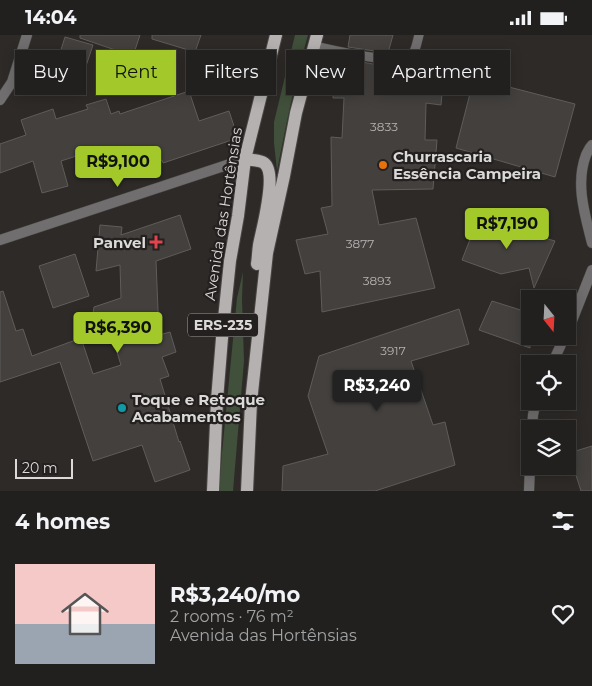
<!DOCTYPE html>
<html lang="en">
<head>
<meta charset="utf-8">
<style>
	:root { --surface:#22201e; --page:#2a2827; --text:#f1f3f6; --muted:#a2a3a4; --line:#3f3e3c; --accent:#a2c929 }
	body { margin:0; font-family:Montserrat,sans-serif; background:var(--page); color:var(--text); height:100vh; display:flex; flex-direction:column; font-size:19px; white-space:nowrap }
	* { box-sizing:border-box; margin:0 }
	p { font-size:16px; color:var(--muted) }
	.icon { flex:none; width:28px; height:28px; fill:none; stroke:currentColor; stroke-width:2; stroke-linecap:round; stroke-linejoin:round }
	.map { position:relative; height:456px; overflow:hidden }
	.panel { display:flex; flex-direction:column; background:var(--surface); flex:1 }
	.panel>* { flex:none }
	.banner { position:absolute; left:15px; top:15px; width:562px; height:45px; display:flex; gap:10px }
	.needle { width:32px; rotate:162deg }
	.fabs { position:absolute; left:521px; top:255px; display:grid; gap:10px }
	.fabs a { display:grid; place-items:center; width:55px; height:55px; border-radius:0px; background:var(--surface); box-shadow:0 2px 12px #0003,0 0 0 1px var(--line); font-size:25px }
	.scale { position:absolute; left:15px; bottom:12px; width:58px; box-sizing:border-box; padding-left:5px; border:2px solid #dcdad9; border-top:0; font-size:14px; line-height:18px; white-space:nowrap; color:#dcdad9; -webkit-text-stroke:4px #23201f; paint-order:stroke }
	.price { position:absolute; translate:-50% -42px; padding:0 11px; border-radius:5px; background:var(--accent); color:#111; font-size:16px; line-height:32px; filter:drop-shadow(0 1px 2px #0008) }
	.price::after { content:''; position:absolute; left:50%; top:30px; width:15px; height:11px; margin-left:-8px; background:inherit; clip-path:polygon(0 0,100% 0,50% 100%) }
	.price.selected { background:#222; color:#fff }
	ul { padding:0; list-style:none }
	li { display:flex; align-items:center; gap:15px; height:125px; padding:0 15px }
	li+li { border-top:1px solid var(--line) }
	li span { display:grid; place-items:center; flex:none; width:140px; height:100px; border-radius:0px; color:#555 }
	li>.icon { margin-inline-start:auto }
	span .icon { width:60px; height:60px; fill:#fffc; stroke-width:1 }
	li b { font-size:21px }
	h2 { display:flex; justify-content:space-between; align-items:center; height:60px; padding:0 15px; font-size:21px }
	.pill { padding:0 18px; border-radius:0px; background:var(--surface); box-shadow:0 2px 12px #0003,0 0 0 1px var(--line); font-size:18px; line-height:45px }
	.pill.selected { background:var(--accent); color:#111 }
	.status { display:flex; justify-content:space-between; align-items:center; height:35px; padding:0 25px; background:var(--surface); direction:ltr }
	.status svg { height:14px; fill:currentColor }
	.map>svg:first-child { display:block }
	.green { fill:#40503a }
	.building { fill:#43403e; stroke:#5f5c5a }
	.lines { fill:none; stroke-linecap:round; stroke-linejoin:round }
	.service-casing { stroke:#494644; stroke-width:10 }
	.minor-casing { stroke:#494644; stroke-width:11 }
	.primary-casing { stroke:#494644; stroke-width:14 }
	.service { stroke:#706e6e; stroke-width:9 }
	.minor { stroke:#706e6e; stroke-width:10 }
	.primary { stroke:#b5b1b1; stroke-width:12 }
	.food-dot { fill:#e8710a; stroke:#23201f; stroke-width:2 }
	.health-dot { fill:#e0444e; stroke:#23201f; stroke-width:2 }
	.culture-dot { fill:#0f9aa8; stroke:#23201f; stroke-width:2 }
	.labels { text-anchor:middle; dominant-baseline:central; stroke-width:4.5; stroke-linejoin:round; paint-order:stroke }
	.number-label { font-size:12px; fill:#b6b4b2 }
	.shield { fill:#23201f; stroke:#a4a2a1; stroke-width:1 }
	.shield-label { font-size:14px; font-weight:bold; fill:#dcdad9 }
	.poi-label { font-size:15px; font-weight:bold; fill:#dcdad9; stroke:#23201f; text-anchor:start }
	.street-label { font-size:15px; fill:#dcdad9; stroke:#23201f }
</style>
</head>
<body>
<div class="status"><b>14:04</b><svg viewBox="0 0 49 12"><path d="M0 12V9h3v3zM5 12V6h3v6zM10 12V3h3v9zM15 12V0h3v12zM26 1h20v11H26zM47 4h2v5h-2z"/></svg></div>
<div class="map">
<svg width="592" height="456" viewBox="0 0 592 456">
	<rect width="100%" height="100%" fill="#2d2a28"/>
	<path class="green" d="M295,0H308C295,45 286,90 277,136L274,108V87Z
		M243,237L242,264L244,326L233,456H219L222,418L237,263Z"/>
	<path class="building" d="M80,0H140L133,21L80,3Z
		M152,0H201L195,17L152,4Z
		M350,0H393L388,18L348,12Z
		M65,2L93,10L86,31L58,24Z
		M346,24L378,30H400L444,34L441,70L426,68L425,105H437L433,154L372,155L379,190L416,183L435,253L322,277L320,236L305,239L296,205L328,199L321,173L332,171L331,102L342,103L344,63H333L334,46L343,47L344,25Z
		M474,43L575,69L555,142L456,113Z
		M189,56L199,86L229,76L238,103L163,128L162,125L139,132L137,125L108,135L101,113L61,126L68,151L42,158L33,126L0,138V109L26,100L21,85L53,74L56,84L88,74L86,70L106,64L111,79L119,76L120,79Z
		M180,180L191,214L156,226L159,300L170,297L176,317L162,322L169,341L160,344L179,407L180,406L190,435L155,447L142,410L93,426L60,327L0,347V257L3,256L16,296L23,294L32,321L81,303L93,339L121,330L111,298L98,301L92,285L94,272L121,263L120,230L96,236L100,190L122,192L121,200Z
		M478,184L555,206L534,253L529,233L501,239L462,225Z
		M75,219L89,261L53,273L39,231Z
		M492,266L530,278V313L479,295Z
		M459,274L469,309L411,326L433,390L445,387L455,430L375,456H282L283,431L328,419L308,361L319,321Z
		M592,411V456H581L569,418Z"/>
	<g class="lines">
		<g class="service-casing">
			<path id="service" d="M314,11C333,15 396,31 410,21C416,18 417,6 419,0"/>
		</g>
		<g class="minor-casing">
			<path id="minor" d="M0,65L12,47L27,0
				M592,110C589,113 588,116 586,120C575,149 585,180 592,208
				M0,205L245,124
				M568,296L592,235
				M552,329L565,301
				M532,394L533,380L536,366
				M529,456L530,431"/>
		</g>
		<g class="primary-casing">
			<path id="primary" d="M245,124C250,125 260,125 264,128C278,138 262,194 259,210C258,216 258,223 257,229
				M213,456L217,365L222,303L230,226L238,181L245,124L276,0
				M247,456L251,367L267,218L284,141L296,78L317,0"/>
		</g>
		<use href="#service" class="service"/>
		<use href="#minor" class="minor"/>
		<use href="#primary" class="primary"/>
	</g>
	<circle class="food-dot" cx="383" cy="130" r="5"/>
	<path class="health-dot" d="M153.5 199.5h5v5h5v5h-5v5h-5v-5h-5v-5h5z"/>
	<circle class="culture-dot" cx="122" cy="373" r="5"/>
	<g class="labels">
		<g class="number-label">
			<text x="384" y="91">3833</text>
			<text x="360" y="208">3877</text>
			<text x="377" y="245">3893</text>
			<text x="393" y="315">3917</text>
		</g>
		<rect class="shield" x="188" y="278.5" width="70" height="23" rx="4"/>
		<g class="shield-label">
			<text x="223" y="290">ERS-235</text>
		</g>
		<g class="poi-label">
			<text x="393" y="121">Churrascaria<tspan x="393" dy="17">Essência Campeira</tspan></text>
			<text x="146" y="207" text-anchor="end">Panvel</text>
			<text x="132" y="364">Toque e Retoque<tspan x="132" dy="17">Acabamentos</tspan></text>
		</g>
		<g class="street-label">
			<text transform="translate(223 179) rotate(-81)">Avenida das Hortênsias</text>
		</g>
	</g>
</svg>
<div class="fabs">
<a><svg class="needle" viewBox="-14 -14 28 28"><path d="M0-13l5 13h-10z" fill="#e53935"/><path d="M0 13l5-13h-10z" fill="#a2a3a4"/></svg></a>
<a><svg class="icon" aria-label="locate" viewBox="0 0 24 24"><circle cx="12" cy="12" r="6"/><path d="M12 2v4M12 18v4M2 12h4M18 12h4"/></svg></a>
<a><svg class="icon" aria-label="layers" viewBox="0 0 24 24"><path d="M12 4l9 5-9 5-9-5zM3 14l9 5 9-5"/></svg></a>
</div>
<div class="scale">20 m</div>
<b class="price" style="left:118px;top:153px">R$9,100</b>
<b class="price" style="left:507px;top:215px">R$7,190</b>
<b class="price" style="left:118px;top:319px">R$6,390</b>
<b class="price selected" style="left:377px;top:377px">R$3,240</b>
<div class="banner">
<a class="pill">Buy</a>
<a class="pill selected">Rent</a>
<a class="pill">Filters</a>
<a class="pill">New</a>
<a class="pill">Apartment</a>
</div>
</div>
<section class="panel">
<h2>4 homes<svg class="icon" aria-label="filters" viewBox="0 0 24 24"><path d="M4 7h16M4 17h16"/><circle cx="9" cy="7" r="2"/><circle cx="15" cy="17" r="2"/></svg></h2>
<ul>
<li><span style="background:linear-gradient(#f6c9c9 60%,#9aa5b1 0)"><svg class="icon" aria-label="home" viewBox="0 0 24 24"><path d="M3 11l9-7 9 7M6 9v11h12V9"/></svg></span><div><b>R$3,240/mo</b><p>2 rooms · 76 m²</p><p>Avenida das Hortênsias</p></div><svg class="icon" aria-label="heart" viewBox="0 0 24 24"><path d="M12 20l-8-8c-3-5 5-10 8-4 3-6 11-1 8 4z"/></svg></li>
</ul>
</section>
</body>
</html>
